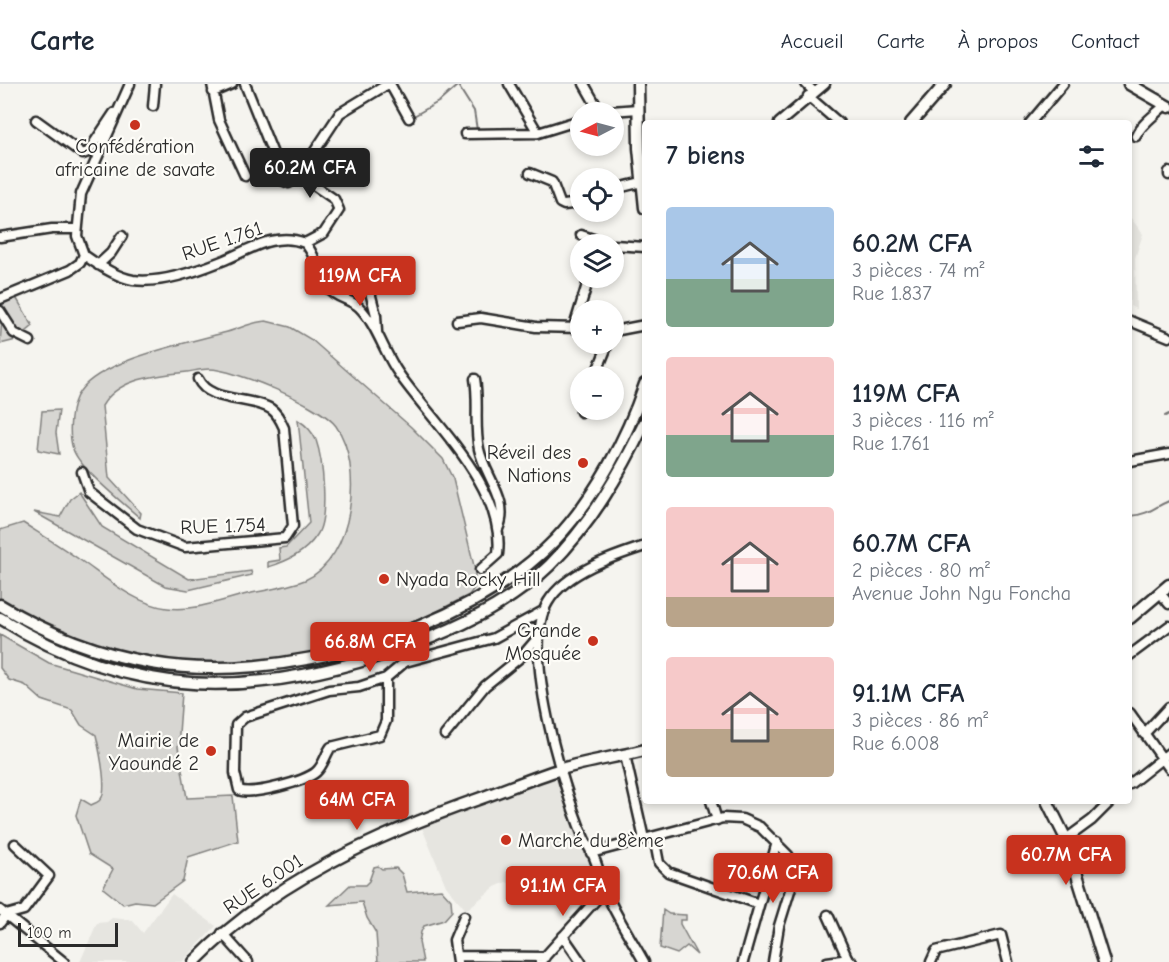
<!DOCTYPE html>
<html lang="fr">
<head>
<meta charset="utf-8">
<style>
	:root { --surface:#fff; --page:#f2f2f3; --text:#1f2937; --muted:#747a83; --line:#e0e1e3; --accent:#c8321e }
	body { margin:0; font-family:"Comic Neue",sans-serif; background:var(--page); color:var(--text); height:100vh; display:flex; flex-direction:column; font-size:22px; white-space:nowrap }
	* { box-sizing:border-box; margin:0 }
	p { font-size:20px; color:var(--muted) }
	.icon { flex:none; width:33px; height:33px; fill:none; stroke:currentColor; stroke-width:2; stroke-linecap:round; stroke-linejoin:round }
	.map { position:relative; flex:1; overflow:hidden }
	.sheet { position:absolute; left:642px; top:36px; width:490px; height:684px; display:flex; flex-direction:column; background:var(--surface); border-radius:6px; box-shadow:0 3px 9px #0003 }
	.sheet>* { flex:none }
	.needle { width:39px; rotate:264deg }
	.fabs { position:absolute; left:570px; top:18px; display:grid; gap:12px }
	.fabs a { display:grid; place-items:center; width:54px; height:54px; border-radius:50%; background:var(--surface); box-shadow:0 3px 9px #0003; font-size:30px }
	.scale { position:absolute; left:18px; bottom:15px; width:100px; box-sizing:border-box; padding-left:6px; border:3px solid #2b2b2b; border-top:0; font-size:16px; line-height:21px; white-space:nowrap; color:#2b2b2b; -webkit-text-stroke:4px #fdfcf7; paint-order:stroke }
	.price { position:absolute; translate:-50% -51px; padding:0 14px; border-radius:6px; background:var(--accent); color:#fff; font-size:20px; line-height:39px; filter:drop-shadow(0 2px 3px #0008) }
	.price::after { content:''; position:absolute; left:50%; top:36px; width:18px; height:14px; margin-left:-9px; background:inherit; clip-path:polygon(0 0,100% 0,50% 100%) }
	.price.current { background:#222; color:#fff }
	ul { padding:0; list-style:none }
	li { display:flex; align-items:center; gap:18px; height:150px; padding:0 24px }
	li span { display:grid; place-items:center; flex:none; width:168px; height:120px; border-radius:6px; color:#555 }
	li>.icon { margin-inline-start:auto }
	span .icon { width:72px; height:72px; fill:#fffc; stroke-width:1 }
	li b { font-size:26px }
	h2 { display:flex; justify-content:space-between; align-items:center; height:72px; padding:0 24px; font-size:26px }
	header { display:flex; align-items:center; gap:36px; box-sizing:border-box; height:84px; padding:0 30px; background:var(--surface); border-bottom:2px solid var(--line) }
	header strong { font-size:28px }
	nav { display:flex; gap:33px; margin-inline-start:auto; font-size:21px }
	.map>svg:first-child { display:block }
	.built { fill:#e6e5e0 }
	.green { fill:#d7d6d2; stroke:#81807e; stroke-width:1.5 }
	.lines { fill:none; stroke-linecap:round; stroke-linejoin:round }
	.stream { stroke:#797877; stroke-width:2 }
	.minor-casing { stroke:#2b2b2b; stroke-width:13 }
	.tertiary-casing { stroke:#2b2b2b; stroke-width:15 }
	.secondary-casing { stroke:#2b2b2b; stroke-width:15 }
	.minor { stroke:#fdfcf7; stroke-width:8 }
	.tertiary { stroke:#fdfcf7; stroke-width:10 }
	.secondary { stroke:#fdfcf7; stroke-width:10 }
	.poi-dot { fill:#c8321e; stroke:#fdfcf7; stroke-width:2 }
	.labels { text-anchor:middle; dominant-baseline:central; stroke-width:4.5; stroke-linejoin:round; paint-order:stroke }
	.poi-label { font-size:20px; fill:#2b2b2b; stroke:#fdfcf7; text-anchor:end }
	.street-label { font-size:20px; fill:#2b2b2b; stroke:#fdfcf7 }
</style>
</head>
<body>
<header>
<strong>Carte</strong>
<nav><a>Accueil</a><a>Carte</a><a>À propos</a><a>Contact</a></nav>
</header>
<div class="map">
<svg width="1169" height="878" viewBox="0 0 1169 878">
	<rect width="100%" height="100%" fill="#f5f4ef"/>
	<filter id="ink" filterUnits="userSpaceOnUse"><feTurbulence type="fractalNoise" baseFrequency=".0167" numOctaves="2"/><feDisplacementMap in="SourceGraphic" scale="12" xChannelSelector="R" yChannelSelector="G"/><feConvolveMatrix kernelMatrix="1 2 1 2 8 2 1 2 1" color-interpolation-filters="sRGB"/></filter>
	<g filter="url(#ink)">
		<path class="built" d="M1130,133L1143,150L1135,174L1136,225L1130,222Z
			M556,694L594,775L584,787L543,793L516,801L506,798L495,803L466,826L446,802L420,739L467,721Z
			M172,810L216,842L182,878H80L97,839L107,838L112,834L132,836L143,849Z"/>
		<path class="green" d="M14,210L33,242L16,256L0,260L3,219Z
			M266,237L290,243L312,256L411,343L443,375L453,395L475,486V503L469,511C446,522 423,536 399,545C259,595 129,596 0,515V446L23,439C42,451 62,463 80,476C106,494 135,520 167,524C192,528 223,516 247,510C266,506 288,503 305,496C354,475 364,382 336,342C321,321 234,285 209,285C202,285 194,287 187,288C157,292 119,293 102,322L109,394L141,429L140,434C123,419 79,384 73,365C68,350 70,320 80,307C101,276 187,259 223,249C237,246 251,238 266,237Z
			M645,317C645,335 632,353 623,368C598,413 554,488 505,509L506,504C526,489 545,475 562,456C596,420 626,363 645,317Z
			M59,326L56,349L59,370L38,366L42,327Z
			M298,336C306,341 312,347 316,356C323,376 329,433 317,451C305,469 288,477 268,483V478L280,476L279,464L286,463L309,439Z
			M79,408L102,443L189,495L251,487L252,491L188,506L165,502L34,428L60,433L70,415Z
			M0,551L49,579L137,605L182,609L178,663L187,714L233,712L238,757L188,773L183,797L153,819L135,817L123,820L103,804L113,785L89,770L76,731L81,715L91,721C95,719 100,718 102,713C107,701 99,664 96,651L81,641L72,626L42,616L25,601L9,596L0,584Z
			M378,782L382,785L396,784L402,790L407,808L441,805L451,816L452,827L444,836L424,842L421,848L419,858L423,878H378L376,849L367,834L362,818L329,821L350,801H365L369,797L374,783Z
			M663,826L669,830L686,831V836H680V840L697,871L687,862L677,870L660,864Z"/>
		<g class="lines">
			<path class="stream" d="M457,0L474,27L477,46
				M412,33L440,17L458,1
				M1165,332L1169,330
				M1130,432C1150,430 1152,424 1169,417"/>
			<g class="minor-casing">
				<path id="minor" d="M130,0L81,110L77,152L84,171C98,181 116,193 133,196C161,200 197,187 222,177C249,166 275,147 305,159C317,172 318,191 328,204C336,214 350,215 359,223C377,241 384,269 399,290C433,339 506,404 498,470L480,486
					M212,0L219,36L245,92
					M245,0L284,97L289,99L299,91L340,29L388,0
					M390,0L409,34
					M509,0L538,49
					M584,0L600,28
					M806,0L814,8
					M213,8L232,0
					M808,12L839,39
					M153,22L155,0
					M598,28L638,25
					M36,36L83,70L88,68L114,29
					M779,39L825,0
					M1030,39L1063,0
					M465,50L538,49L580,36
					M1136,52C1141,40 1155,31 1165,21
					M1169,88V91
					M530,89L552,98L560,119L564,121L580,119
					M299,91L334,115L339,126L324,149L305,159
					M614,105L642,98
					M581,151L608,160
					M0,153L52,145H77
					M614,161L645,163
					M98,181L111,169L122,152
					M366,193L376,231L377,248
					M0,215L70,186L80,179L84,171
					M0,227L14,249L30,257
					M457,237L481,234L536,243L580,244
					M1130,237L1169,253
					M574,243L589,194
					M614,247L645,241
					M595,292L606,265L605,260
					M475,295C479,318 474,342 479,365C485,393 511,417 498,445
					M581,328L582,326
					M1130,377L1169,370
					M82,388L89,408L137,445L185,463L285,454L293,442L284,344C281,337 277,329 271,325C250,312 209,319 198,295
					M1160,509L1169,520
					M1130,571L1169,542
					M386,594V637L380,651L331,663C325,671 324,681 316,688C306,697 252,712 239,706L235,689L236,641L245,633L329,606L359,603L386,594L405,578L494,554L545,526
					M1130,629L1169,684
					M1144,650L1169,623
					M445,651L485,602L522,572L540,551
					M625,671L644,755
					M1130,700L1169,669
					M711,717L717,736
					M654,753L659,779L668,788L759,820
					M1066,755L1092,736L1111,717
					M591,769L723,734L742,735L760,743L788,771L794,783L792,800L779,842L773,878
					M0,826L64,878
					M828,831L849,878
					M0,839L6,831L24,826L49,792L15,760
					M222,849L248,878
					M563,852L581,878
					M457,872L545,873
					M457,878L454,856L464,832
					M540,878L605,806
					M644,878C631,854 615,831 605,806C601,796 599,786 595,776C592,767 586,760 583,752C563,703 520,564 548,518C566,488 614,472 645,462
					M743,878L777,758
					M827,878L849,875L852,878
					M931,878L936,867L1001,851L1008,878"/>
			</g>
			<g class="tertiary-casing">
				<path id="tertiary" d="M1129,0L1169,23
					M1130,534L1169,501
					M194,878C273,797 378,750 484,713C509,704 535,693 561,685C588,677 617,673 645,666"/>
			</g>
			<g class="secondary-casing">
				<path id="secondary" d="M638,0L639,64L645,124
					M911,39L945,0
					M0,521C46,549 98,570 152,579C277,601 465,549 555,456C595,414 627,354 645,300
					M0,534C134,618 256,614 400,565C453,547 509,521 550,481C591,440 620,390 645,338
					M1047,717L1066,755L1104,878"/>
			</g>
			<use href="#minor" class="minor"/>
			<use href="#tertiary" class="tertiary"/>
			<use href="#secondary" class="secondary"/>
		</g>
	</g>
	<g class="poi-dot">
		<circle cx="135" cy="41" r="6"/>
		<circle cx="583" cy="379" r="6"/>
		<circle cx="384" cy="495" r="6"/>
		<circle cx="593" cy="557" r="6"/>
		<circle cx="211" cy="667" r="6"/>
		<circle cx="506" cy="756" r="6"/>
	</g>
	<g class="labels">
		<g class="poi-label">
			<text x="135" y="62" text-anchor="middle">Confédération<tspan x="135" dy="23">africaine de savate</tspan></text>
			<text x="571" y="368">Réveil des<tspan x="571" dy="23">Nations</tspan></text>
			<text x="396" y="495" text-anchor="start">Nyada Rocky Hill</text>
			<text x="581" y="546">Grande<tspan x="581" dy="23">Mosquée</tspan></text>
			<text x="199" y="656">Mairie de<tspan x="199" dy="23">Yaoundé 2</tspan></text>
			<text x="518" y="756" text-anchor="start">Marché du 8ème</text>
		</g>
		<g class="street-label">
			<text transform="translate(222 157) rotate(-19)">RUE 1.761</text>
			<text transform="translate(223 442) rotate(-2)">RUE 1.754</text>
			<text transform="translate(263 800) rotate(-34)">RUE 6.001</text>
		</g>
	</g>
</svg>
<div class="fabs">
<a><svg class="needle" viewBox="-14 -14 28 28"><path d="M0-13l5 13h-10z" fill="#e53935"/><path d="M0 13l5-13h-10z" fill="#747a83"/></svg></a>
<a><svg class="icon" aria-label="locate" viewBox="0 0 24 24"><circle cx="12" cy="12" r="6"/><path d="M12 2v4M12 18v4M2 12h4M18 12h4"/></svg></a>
<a><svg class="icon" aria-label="layers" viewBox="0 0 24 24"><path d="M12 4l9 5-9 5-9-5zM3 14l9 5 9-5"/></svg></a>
<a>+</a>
<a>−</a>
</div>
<div class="scale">100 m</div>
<b class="price current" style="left:310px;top:115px">60.2M CFA</b>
<b class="price" style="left:360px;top:223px">119M CFA</b>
<b class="price" style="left:370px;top:589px">66.8M CFA</b>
<b class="price" style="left:357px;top:747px">64M CFA</b>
<b class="price" style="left:1066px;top:802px">60.7M CFA</b>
<b class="price" style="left:773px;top:820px">70.6M CFA</b>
<b class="price" style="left:563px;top:833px">91.1M CFA</b>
<section class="sheet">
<h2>7 biens<svg class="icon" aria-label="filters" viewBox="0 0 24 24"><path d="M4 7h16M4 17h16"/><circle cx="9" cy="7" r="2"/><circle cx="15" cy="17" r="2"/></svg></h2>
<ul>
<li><span style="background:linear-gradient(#a9c7e8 60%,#7fa58c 0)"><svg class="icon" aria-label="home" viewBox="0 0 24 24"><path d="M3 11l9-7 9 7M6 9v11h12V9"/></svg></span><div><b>60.2M CFA</b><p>3 pièces · 74 m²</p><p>Rue 1.837</p></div></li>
<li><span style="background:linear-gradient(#f6c9c9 65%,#7fa58c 0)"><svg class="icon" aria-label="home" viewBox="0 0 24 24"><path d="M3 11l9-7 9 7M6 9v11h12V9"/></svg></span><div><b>119M CFA</b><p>3 pièces · 116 m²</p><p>Rue 1.761</p></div></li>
<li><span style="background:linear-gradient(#f6c9c9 75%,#b9a48a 0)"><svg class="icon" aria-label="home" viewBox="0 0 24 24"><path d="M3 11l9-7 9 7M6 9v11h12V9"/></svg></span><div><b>60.7M CFA</b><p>2 pièces · 80 m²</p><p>Avenue John Ngu Foncha</p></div></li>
<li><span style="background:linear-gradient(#f6c9c9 60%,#b9a48a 0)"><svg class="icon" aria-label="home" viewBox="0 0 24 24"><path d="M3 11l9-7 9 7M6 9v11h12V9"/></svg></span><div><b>91.1M CFA</b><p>3 pièces · 86 m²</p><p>Rue 6.008</p></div></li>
</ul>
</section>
</div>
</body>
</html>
